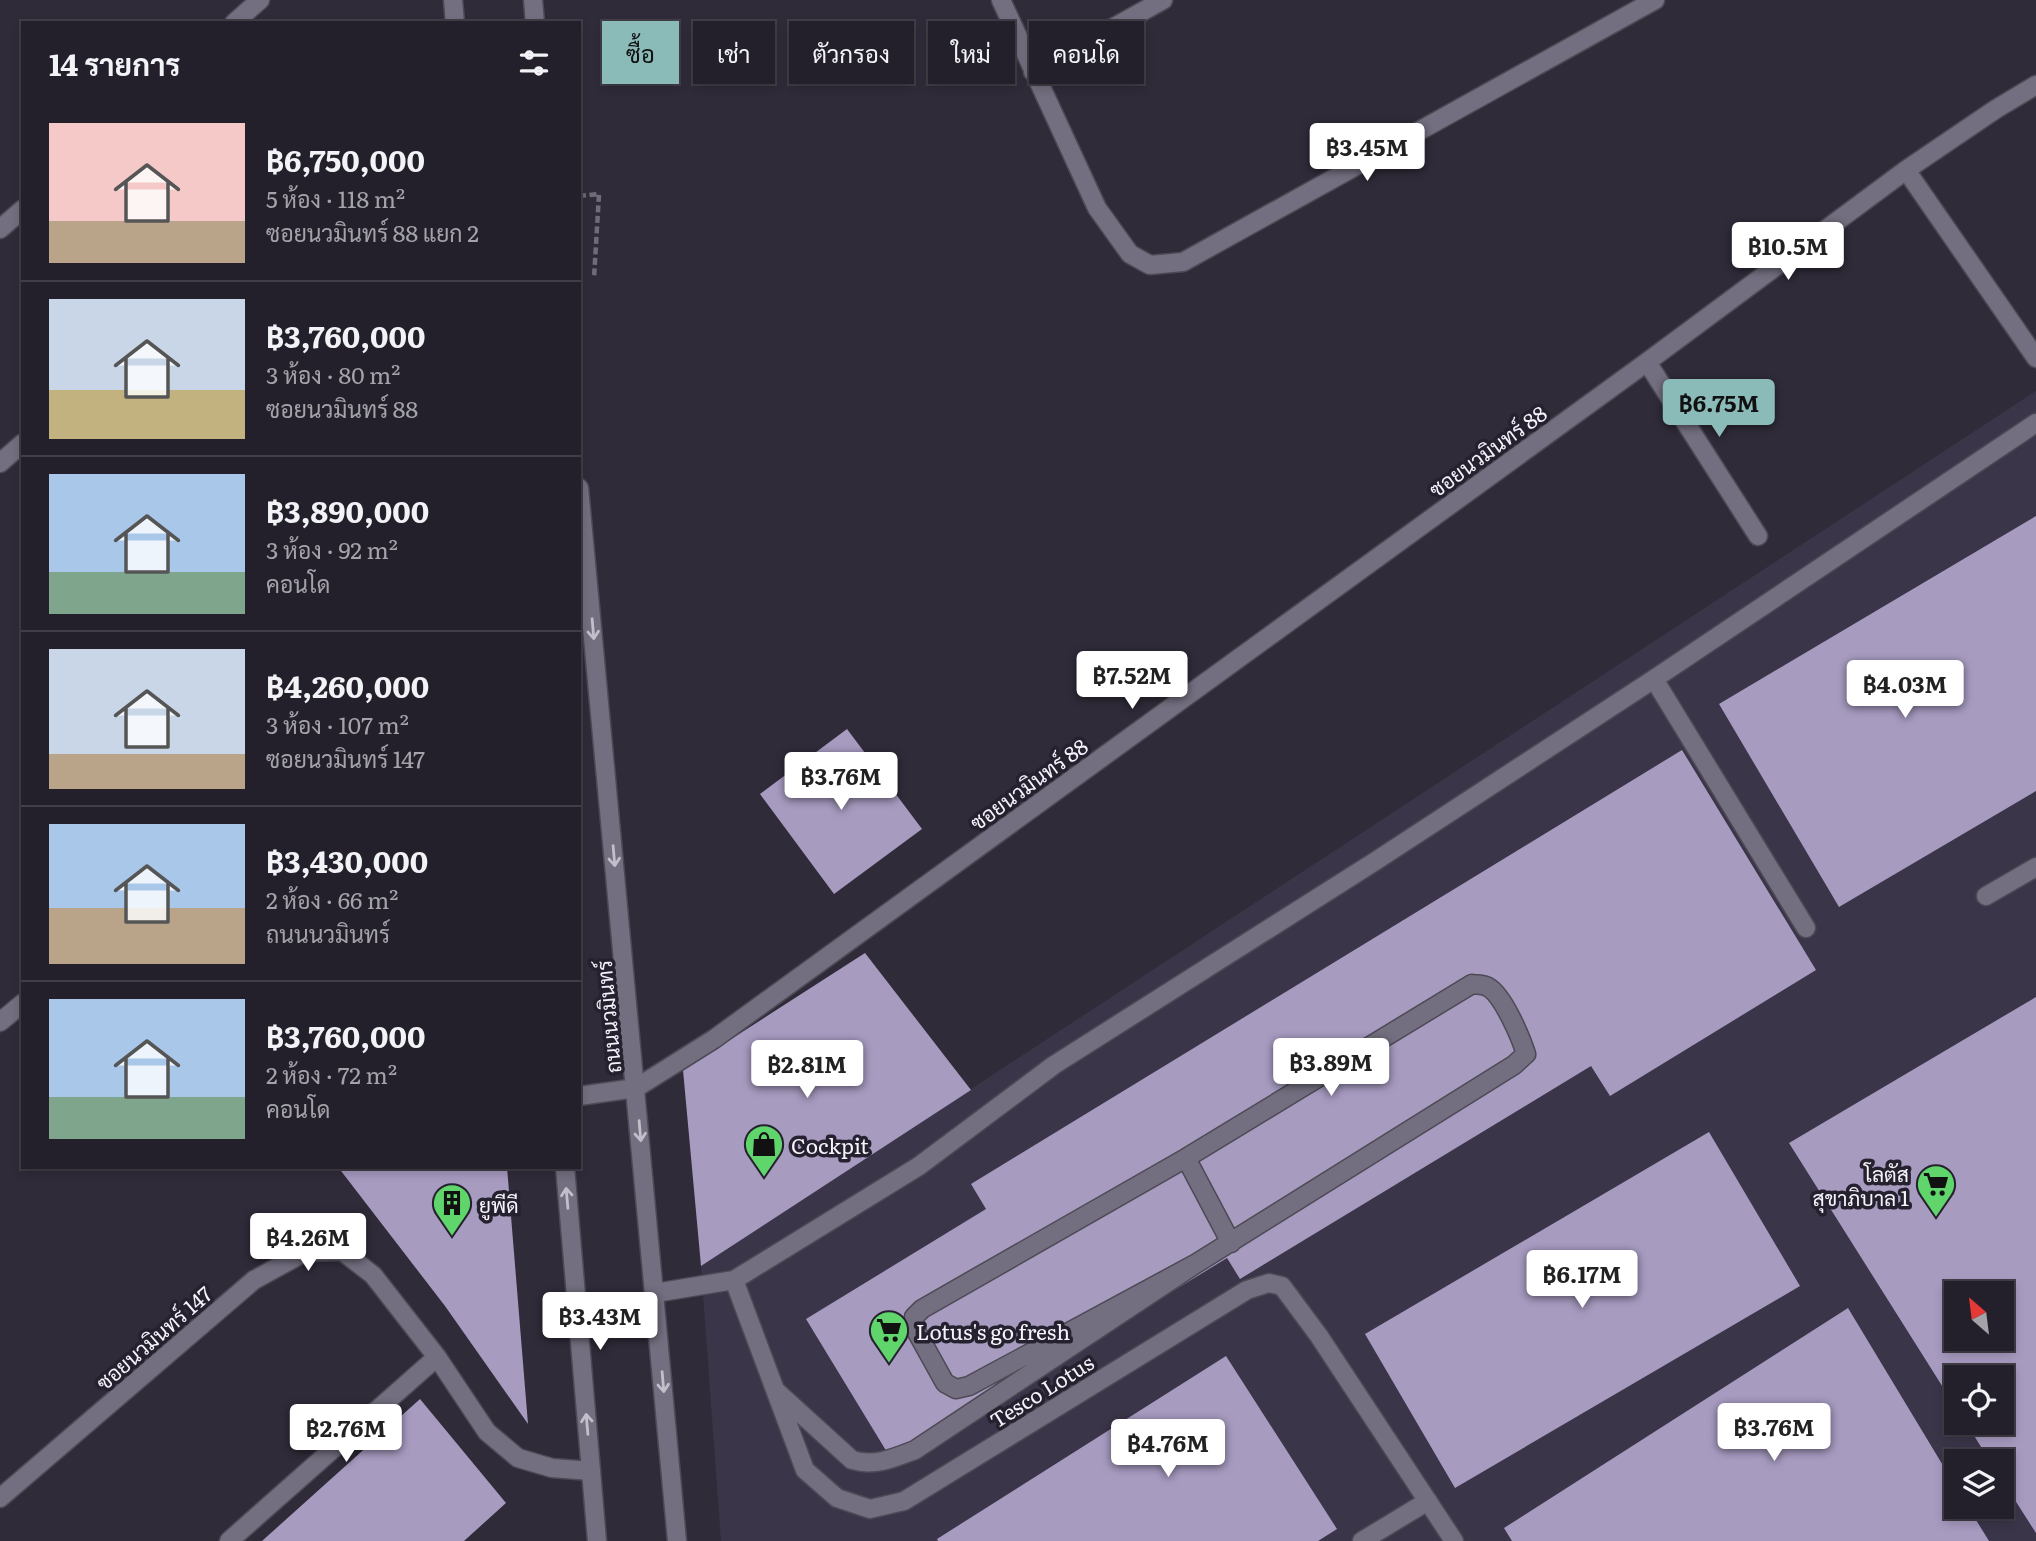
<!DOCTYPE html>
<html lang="th">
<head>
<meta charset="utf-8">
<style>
	:root { --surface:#24202b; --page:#302d37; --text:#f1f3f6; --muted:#a3a3a9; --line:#413e47; --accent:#8bbbb9 }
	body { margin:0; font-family:Literata,Sarabun,serif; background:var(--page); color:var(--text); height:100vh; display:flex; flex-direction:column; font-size:26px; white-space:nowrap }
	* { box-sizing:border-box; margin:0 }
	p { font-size:23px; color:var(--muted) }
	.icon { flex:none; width:38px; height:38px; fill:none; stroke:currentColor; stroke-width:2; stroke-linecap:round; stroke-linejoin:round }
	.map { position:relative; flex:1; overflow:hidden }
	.drawer { position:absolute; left:21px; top:21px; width:560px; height:1148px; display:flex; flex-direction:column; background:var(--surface); border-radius:0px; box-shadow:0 4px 10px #0003,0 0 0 2px var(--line) }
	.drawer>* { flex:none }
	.banner { position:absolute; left:602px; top:21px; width:665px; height:63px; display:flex; gap:14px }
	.needle { width:46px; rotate:332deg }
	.buttons { position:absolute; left:1944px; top:1281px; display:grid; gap:14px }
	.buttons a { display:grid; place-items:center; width:70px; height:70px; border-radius:0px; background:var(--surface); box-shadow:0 4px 10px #0003,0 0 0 2px var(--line); font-size:35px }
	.price { position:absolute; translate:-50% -60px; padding:0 16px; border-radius:7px; background:#fff; color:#222; font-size:23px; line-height:46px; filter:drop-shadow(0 2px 4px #0008) }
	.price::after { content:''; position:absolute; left:50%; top:42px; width:21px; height:16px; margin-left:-10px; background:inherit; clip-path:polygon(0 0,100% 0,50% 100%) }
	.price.active { background:var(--accent); color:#111 }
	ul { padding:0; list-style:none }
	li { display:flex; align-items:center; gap:21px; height:175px; padding:0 28px }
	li+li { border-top:2px solid var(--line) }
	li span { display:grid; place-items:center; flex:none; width:196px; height:140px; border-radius:0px; color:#555 }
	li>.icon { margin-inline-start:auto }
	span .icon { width:84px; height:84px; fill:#fffc; stroke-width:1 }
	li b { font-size:30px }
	h2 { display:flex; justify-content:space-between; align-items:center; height:84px; padding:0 28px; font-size:30px }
	.tag { padding:0 24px; border-radius:0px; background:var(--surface); box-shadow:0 4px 10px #0003,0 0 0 2px var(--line); font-size:24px; line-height:63px }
	.tag.active { background:var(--accent); color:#111 }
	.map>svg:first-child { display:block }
	.built { fill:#3b3549; fill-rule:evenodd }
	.building { fill:#a79bc0; fill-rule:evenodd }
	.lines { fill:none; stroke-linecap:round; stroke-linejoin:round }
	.service-casing { stroke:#4d4a55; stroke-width:21 }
	.minor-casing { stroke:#4d4a55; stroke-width:21 }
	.secondary-casing { stroke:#4d4a55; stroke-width:21 }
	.path { stroke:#6f6b77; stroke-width:4.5; stroke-dasharray:7 3.5; stroke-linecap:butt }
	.service { stroke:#746f80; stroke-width:18 }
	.minor { stroke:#746f80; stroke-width:18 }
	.secondary { stroke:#746f80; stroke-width:18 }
	.oneway { stroke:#c2beca }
	.labels { text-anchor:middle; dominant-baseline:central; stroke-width:7; stroke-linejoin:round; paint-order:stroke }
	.street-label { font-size:21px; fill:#f6f3fc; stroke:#26212f }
	.poi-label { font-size:21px; fill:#f6f3fc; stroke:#26212f; text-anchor:start }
</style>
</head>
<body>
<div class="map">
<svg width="2036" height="1541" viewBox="0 0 2036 1541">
	<rect width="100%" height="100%" fill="#302b39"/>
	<path class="built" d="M2036,391V1541H721L701,1266ZM1956,1293H2002V1339H1956ZM1956,1377H2002V1423H1956ZM1956,1461H2002V1507H1956Z"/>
	<path class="building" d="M2036,516V791L1839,907L1719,704Z
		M847,729L922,829L834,894L760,794Z
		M1682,750L1816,970L1610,1096L1591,1066L1240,1279L1227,1258L893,1462L806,1319L986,1209L971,1184Z
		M865,953L971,1090L701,1266L683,1070Z
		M2036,997V1533L2002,1480V1461H1990L1966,1423H2002V1377H1956V1408L1789,1143ZM1956,1293H2002V1339H1956Z
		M1709,1132L1800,1286L1455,1488L1365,1334Z
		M338,1167H507L528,1424L445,1306Z
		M1848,1308L1956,1487V1507H1968L1989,1541H1512L1504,1528Z
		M1226,1356L1337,1529L1318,1541H938L937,1539Z
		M420,1399L506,1503L464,1541H262Z"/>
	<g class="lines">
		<g class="service-casing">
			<path id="service" d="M1654,679L1806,928
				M1986,896L2036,867
				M1186,1158L1231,1243
				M734,1280L919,1166L1054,1065L1374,862L1654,679L2036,423
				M655,1293L734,1280L805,1470L837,1498L870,1509L904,1501L1247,1290L1269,1283L1282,1286L1319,1336L1454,1541
				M775,1390L852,1460C875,1467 894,1458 915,1450L1197,1263L1514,1065L1526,1054C1521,1038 1503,995 1488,987C1483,984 1477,985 1472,984L1186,1158L922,1309L914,1317L915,1329L945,1383L956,1389L969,1386L1197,1263
				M1362,1541L1428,1501"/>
		</g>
		<g class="minor-casing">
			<path id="minor" d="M1001,0L1097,208L1130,254L1150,265L1183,262L1655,0
				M234,23L260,0
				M1033,72L1163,0
				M1906,170L2036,358
				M0,229L23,209
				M1647,362L1758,536
				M0,463L23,443
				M0,1022L23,1003
				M636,1088L714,1039L1647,362L1906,170L1996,109L2036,85
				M0,1498L254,1280L305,1252L342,1251L373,1275L437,1357L487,1432L518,1458L552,1468L591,1471
				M229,1541L437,1357"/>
		</g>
		<g class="secondary-casing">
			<path id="secondary" d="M453,0L455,23
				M533,0L535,23
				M579,488L677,1541
				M579,1096L636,1088
				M565,1167L597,1541"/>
		</g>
		<path class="path" d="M579,196L599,194L594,278"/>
		<use href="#service" class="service"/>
		<use href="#minor" class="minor"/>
		<use href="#secondary" class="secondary"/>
	</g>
	<defs><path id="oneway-shaft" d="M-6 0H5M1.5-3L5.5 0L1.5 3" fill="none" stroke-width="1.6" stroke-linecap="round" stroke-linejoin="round" transform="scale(1.75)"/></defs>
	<g class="oneway">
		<use href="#oneway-shaft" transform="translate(593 629) rotate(85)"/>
		<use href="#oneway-shaft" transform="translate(614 856) rotate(85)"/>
		<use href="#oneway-shaft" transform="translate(640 1131) rotate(85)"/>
		<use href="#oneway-shaft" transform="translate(567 1198) rotate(-95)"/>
		<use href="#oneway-shaft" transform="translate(663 1382) rotate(85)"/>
		<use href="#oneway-shaft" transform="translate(587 1424) rotate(-95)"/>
	</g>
	<defs>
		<g id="shop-pin" transform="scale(2.0125)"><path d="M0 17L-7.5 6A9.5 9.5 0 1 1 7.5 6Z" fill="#5fd56b" stroke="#26212f"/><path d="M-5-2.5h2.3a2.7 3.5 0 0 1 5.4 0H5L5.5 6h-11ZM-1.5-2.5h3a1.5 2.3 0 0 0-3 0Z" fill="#111"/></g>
		<g id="supermarket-pin" transform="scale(2.0125)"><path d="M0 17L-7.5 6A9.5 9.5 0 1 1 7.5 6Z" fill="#5fd56b" stroke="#26212f"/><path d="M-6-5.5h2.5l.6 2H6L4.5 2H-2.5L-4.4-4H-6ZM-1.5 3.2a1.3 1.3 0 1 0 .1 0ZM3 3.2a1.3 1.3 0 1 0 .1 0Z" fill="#111"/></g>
		<g id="building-pin" transform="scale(2.0125)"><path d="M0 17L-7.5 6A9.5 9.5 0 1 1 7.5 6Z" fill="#5fd56b" stroke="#26212f"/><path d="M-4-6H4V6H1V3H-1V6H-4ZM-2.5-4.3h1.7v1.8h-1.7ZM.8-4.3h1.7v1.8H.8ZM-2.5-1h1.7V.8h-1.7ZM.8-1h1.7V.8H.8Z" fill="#111"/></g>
	</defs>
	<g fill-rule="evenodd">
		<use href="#shop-pin" x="764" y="1144"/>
		<use href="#supermarket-pin" x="1936" y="1184"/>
		<use href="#building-pin" x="452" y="1203"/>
		<use href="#supermarket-pin" x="889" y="1330"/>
	</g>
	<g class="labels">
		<g class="street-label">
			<text transform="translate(1487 450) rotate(-36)">ซอยนวมินทร์ 88</text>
			<text transform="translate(1028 783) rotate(-36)">ซอยนวมินทร์ 88</text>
			<text transform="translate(607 1017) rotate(-95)">ถนนนวมินทร์</text>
			<text transform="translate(153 1337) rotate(-41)">ซอยนวมินทร์ 147</text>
			<text transform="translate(1041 1390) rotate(-32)">Tesco Lotus</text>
		</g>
		<g class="poi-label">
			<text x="791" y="1144">Cockpit</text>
			<text x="1909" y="1172" text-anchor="end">โลตัส<tspan x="1909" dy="24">สุขาภิบาล 1</tspan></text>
			<text x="479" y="1203">ยูพีดี</text>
			<text x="916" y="1330">Lotus's go fresh</text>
		</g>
	</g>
</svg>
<div class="buttons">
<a><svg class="needle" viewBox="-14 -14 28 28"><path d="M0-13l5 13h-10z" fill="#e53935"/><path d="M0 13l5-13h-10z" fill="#a3a3a9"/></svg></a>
<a><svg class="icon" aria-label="locate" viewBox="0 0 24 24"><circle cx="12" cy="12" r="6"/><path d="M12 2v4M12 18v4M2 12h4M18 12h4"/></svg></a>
<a><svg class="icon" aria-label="layers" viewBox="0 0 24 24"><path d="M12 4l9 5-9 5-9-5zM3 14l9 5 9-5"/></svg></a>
</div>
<b class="price" style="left:1367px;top:183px">฿3.45M</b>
<b class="price" style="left:1788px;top:282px">฿10.5M</b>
<b class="price active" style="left:1719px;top:439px">฿6.75M</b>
<b class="price" style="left:1132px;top:711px">฿7.52M</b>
<b class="price" style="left:1905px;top:720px">฿4.03M</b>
<b class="price" style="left:841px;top:812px">฿3.76M</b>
<b class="price" style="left:1331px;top:1098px">฿3.89M</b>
<b class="price" style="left:807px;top:1100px">฿2.81M</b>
<b class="price" style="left:308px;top:1273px">฿4.26M</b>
<b class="price" style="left:1582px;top:1310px">฿6.17M</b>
<b class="price" style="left:600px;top:1352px">฿3.43M</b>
<b class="price" style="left:1774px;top:1463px">฿3.76M</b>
<b class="price" style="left:346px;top:1464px">฿2.76M</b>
<b class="price" style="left:1168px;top:1479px">฿4.76M</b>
<div class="banner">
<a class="tag active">ซื้อ</a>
<a class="tag">เช่า</a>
<a class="tag">ตัวกรอง</a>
<a class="tag">ใหม่</a>
<a class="tag">คอนโด</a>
</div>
<section class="drawer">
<h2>14 รายการ<svg class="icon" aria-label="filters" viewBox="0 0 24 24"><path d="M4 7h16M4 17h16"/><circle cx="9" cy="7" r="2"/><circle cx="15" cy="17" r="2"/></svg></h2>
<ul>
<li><span style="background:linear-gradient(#f6c9c9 70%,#b9a48a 0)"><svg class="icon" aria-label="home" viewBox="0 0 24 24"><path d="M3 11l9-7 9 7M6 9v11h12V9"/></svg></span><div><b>฿6,750,000</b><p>5 ห้อง · 118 m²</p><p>ซอยนวมินทร์ 88 แยก 2</p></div></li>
<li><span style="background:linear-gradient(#c9d6e8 65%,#c2b280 0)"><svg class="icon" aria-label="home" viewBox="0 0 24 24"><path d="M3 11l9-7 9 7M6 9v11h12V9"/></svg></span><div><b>฿3,760,000</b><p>3 ห้อง · 80 m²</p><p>ซอยนวมินทร์ 88</p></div></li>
<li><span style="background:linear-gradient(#a9c7e8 70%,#7fa58c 0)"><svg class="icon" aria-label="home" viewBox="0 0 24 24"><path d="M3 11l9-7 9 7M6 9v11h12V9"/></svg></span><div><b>฿3,890,000</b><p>3 ห้อง · 92 m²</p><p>คอนโด</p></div></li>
<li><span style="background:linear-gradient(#c9d6e8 75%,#b9a48a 0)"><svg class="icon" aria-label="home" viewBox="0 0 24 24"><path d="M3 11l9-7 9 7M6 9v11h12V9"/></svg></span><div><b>฿4,260,000</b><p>3 ห้อง · 107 m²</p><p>ซอยนวมินทร์ 147</p></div></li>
<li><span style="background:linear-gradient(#a9c7e8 60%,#b9a48a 0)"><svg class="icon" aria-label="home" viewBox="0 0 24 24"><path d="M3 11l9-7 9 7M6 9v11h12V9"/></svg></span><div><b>฿3,430,000</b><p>2 ห้อง · 66 m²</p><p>ถนนนวมินทร์</p></div></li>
<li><span style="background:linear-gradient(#a9c7e8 70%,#7fa58c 0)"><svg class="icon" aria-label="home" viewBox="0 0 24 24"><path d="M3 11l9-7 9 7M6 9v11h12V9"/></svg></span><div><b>฿3,760,000</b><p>2 ห้อง · 72 m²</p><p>คอนโด</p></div></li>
</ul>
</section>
</div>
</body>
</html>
